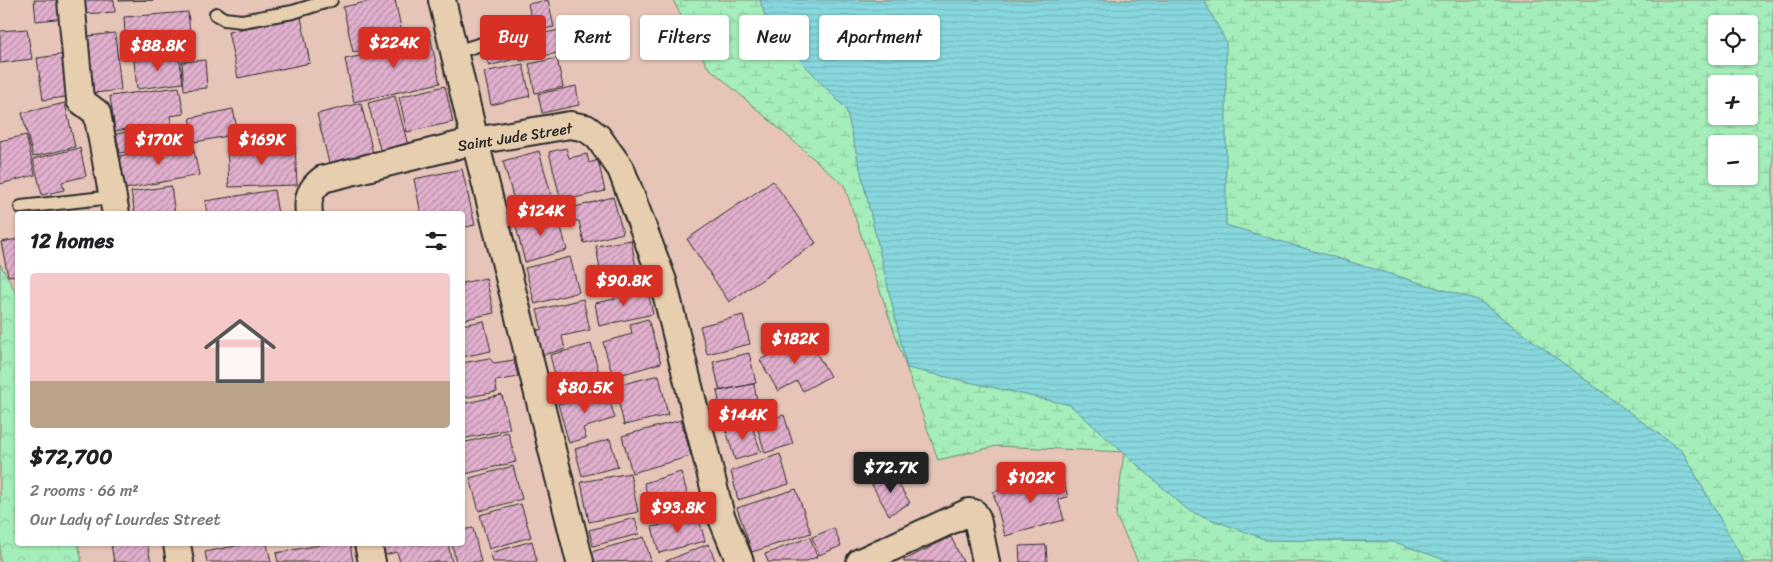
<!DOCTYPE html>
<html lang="en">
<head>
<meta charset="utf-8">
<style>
	:root { --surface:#fff; --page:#f6f6f6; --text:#202124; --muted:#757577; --line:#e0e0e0; --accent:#d93025 }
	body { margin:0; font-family:Sriracha,sans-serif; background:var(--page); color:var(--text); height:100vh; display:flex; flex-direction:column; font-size:19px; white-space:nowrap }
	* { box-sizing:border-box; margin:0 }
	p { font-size:16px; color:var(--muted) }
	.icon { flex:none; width:28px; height:28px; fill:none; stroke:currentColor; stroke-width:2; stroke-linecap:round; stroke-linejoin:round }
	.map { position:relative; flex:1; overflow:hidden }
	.side { position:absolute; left:15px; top:211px; width:450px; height:335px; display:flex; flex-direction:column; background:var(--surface); border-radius:5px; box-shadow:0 1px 4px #0004 }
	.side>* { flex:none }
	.banner { position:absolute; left:480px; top:15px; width:475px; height:45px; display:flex; gap:10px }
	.buttons { position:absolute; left:1708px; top:15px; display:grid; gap:10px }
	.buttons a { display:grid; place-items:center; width:50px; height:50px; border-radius:5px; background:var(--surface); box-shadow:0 1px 4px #0004; font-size:25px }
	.price { position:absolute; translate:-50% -42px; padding:0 11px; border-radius:5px; background:var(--accent); color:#fff; font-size:16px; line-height:32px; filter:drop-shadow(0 1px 2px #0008) }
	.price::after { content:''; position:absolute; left:50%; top:30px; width:15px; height:11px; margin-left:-8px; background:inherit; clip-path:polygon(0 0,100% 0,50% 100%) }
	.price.current { background:#222; color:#fff }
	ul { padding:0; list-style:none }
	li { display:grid; align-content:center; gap:10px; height:265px; padding:0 15px }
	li+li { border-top:1px solid var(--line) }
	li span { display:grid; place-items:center; height:155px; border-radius:5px; color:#555 }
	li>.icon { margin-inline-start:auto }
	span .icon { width:90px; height:90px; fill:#fffc; stroke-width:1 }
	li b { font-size:21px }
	h2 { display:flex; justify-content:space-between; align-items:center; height:60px; padding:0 15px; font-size:21px }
	.tag { padding:0 18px; border-radius:5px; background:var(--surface); box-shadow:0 1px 4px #0004; font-size:18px; line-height:45px }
	.tag.current { background:var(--accent); color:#fff }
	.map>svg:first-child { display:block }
	.forest { fill:url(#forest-crowns); stroke:#688c72 }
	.wetland { fill:url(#wetland-marsh); stroke:#688c72; fill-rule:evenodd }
	.water { fill:url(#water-rules); stroke:#629396 }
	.building { fill:url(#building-hatch); stroke:#2b2b2b }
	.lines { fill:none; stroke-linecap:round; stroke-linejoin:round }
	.lane-casing { stroke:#2b2b2b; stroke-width:16 }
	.street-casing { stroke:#2b2b2b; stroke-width:30 }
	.lane { stroke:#e7ceaf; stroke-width:12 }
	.street { stroke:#e7ceaf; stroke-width:26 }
	.labels { text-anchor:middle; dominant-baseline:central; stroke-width:4.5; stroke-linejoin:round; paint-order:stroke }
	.street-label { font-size:15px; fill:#2b2b2b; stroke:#e7ceaf }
</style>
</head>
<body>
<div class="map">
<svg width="1773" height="562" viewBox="0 0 1773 562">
	<defs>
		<pattern id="forest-crowns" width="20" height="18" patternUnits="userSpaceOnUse" patternTransform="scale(1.25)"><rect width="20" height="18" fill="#a5edba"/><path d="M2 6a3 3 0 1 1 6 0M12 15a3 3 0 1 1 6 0" fill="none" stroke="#8ecba0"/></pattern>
		<pattern id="wetland-marsh" width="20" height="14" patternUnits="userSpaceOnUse" patternTransform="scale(1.25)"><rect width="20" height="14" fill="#a5edba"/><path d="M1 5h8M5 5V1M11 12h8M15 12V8" fill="none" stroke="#8ecba0"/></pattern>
		<pattern id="water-rules" width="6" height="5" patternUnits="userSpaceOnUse" patternTransform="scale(1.25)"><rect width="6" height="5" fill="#87d8de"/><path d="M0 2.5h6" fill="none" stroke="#75babf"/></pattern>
		<pattern id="building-hatch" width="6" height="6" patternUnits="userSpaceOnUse" patternTransform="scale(1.25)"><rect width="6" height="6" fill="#e2b0ce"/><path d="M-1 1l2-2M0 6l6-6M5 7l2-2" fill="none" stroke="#b78fa7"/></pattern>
	</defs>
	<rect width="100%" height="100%" fill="#e6c5b8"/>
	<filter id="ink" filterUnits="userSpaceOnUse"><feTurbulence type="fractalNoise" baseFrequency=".02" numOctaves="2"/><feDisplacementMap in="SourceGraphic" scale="10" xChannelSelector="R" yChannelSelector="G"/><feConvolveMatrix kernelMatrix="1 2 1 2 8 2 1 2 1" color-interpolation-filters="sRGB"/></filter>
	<g filter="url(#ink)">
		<path class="forest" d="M0,264L17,294L18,544H78L82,562H0Z"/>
		<path class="wetland" d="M673,0H1773V562H1138L1116,516L1124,452L997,446L938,460L844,185L707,66ZM1716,24H1749V56H1716ZM1716,84H1749V116H1716ZM1716,144H1749V176H1716Z"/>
		<path class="water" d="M760,0H1204L1226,42V225L1478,300L1683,452L1744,562H1451L1394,542L1267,540L1189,511L1070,405L907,368L846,109L768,26Z"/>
		<path class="building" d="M34,0H65L66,18L36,21Z
			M80,0H114L115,12L81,14Z
			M119,0H154L119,1Z
			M375,0H395L404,42L353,52L343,7Z
			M548,0L554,27L534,31L528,4Z
			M188,12L191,43L126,49L124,17Z
			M301,17L310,63L238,78L228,32Z
			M579,26L586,47L520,61L515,39Z
			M27,29L32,59L0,63V31Z
			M429,30L440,83L354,102L345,59L410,45L407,34Z
			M115,33L121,90L85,94L79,37Z
			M514,41L518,58L489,66L484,50Z
			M67,54L73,96L43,100L37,58Z
			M179,55L183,83L137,89L134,61Z
			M557,58L563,87L535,93L529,64Z
			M205,60L207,88L184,90L182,62Z
			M523,64L530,96L491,105L484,72Z
			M445,86L453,122L407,132L399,97Z
			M576,86L579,105L542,113L538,94Z
			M179,87L184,114L170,116L173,132L135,137L134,128L115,131L110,96Z
			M395,96L408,145L381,153L368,103Z
			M65,103L75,147L33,157L22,113Z
			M361,103L373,153L329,163L317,114Z
			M233,109L238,134L195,142L190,118Z
			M131,131L135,150L120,153L116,134Z
			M26,135L35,175L0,184V141Z
			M192,142L199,175L125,189L119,156Z
			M295,146L297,185L229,187L227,148Z
			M80,148L86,176L62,182L64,190L42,195L33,159Z
			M566,148L569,158L587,154L589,163L598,160L605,191L561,201L549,152Z
			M539,151L553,201L517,211L503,161Z
			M462,169L475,225L462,228V214H450V211L437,214H421L414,179Z
			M773,181L816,243L729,302L687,239Z
			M171,186L175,214H135L131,192Z
			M274,190L278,214H207L205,201Z
			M613,197L623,233L584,243L579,221H567L564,210Z
			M557,212L567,250L525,262L515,223Z
			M18,239V275L8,276L1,242Z
			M631,240L638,279L603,286L596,246Z
			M570,257L579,292L535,304L525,268Z
			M486,278L494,313L462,320V283Z
			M634,289L637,294L648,292L653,314L599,326L595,303L615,299L613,293Z
			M583,299L590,330L562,336L565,349L539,356L533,331L542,329L537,310Z
			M743,315L750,344L707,354L700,326Z
			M648,319L661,363L613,377L603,342L632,334L630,324Z
			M484,321L491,351L462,357V325Z
			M805,334L830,376L803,391L797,381L778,391L760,360Z
			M591,344L601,380L559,391L550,355Z
			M749,353L756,383L720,391L713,362Z
			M489,358L494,363L514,360L518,377L495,381L497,392L462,398V363Z
			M659,375L668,415L624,425L615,386Z
			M754,384L759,412L722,420L717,391Z
			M606,389L615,418L583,428L586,438L569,443L558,404Z
			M502,395L510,429L462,439V404Z
			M784,415L793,444L765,453L756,423Z
			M681,420L691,456L632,473L622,436Z
			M751,423L761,452L735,460L726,430Z
			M508,432L516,462L465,474L462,462V443Z
			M610,439L618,467L582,476L575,449Z
			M780,454L789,484L738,500L731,471Z
			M513,466L522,499L479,511L470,478Z
			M681,472L690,503L653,514L644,483Z
			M630,473L638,512L589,522L581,482Z
			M892,473L910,503L889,515L872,485Z
			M1061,473L1068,497L1058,499L1064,520L1005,536L993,492Z
			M796,489L811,533L752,552L737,508Z
			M521,504L531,537L489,549L480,515Z
			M698,516L705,541L659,553L652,527Z
			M635,518L639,534L593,546L589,530Z
			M473,528L481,562H456L452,544H462V530Z
			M834,528L841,546L819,555L812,537Z
			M644,537L651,561L594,562L591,552Z
			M810,537L817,557L804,562H768L765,554Z
			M951,537L963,562H904V560Z
			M532,541L537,562H493L490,553Z
			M111,544H147L151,562H114Z
			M245,544H267L271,562H207L205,552Z
			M325,544H350L353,562H278L276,553Z
			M382,544H448L452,562H400L397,552L385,555Z
			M708,544L716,562H664Z
			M1046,545L1047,562H1020L1019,546Z"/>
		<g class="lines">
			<g class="lane-casing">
				<path id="lane" d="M216,14L224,19L242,21L293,12L331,0
					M455,52L529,30
					M21,207L113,197"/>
			</g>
			<g class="street-casing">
				<path id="street" d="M71,0L80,100L97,113L116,214
					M442,0L475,141L580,562
					M309,214C307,198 310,189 323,179L475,141L570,125L586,128L598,137L621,169L663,281L721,516L740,562
					M177,544L180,562
					M368,544L372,562
					M860,562L969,512L974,513L977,518L986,562"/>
			</g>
			<use href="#lane" class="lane"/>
			<use href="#street" class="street"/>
		</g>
	</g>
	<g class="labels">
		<g class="street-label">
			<text transform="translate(515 137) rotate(-9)">Saint Jude Street</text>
		</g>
	</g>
</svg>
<div class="buttons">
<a><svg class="icon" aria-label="locate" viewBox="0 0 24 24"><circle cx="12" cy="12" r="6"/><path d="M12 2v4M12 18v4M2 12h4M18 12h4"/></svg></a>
<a>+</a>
<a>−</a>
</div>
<b class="price" style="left:394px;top:69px">$224K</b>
<b class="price" style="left:158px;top:72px">$88.8K</b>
<b class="price" style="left:159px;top:166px">$170K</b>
<b class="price" style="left:262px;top:166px">$169K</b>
<b class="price" style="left:541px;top:237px">$124K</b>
<b class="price" style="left:624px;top:307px">$90.8K</b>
<b class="price" style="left:795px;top:365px">$182K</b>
<b class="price" style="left:585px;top:414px">$80.5K</b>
<b class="price" style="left:743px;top:441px">$144K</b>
<b class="price current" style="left:891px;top:494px">$72.7K</b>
<b class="price" style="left:1031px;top:504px">$102K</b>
<b class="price" style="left:678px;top:534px">$93.8K</b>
<div class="banner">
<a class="tag current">Buy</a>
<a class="tag">Rent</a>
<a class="tag">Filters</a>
<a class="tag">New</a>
<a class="tag">Apartment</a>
</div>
<section class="side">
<h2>12 homes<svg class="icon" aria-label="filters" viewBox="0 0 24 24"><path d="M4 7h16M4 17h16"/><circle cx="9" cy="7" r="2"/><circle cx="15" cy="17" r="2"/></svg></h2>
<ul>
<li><span style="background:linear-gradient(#f6c9c9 70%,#b9a48a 0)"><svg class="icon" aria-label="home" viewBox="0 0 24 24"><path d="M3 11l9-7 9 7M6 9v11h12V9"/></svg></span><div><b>$72,700</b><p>2 rooms · 66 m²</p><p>Our Lady of Lourdes Street</p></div></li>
</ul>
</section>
</div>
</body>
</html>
